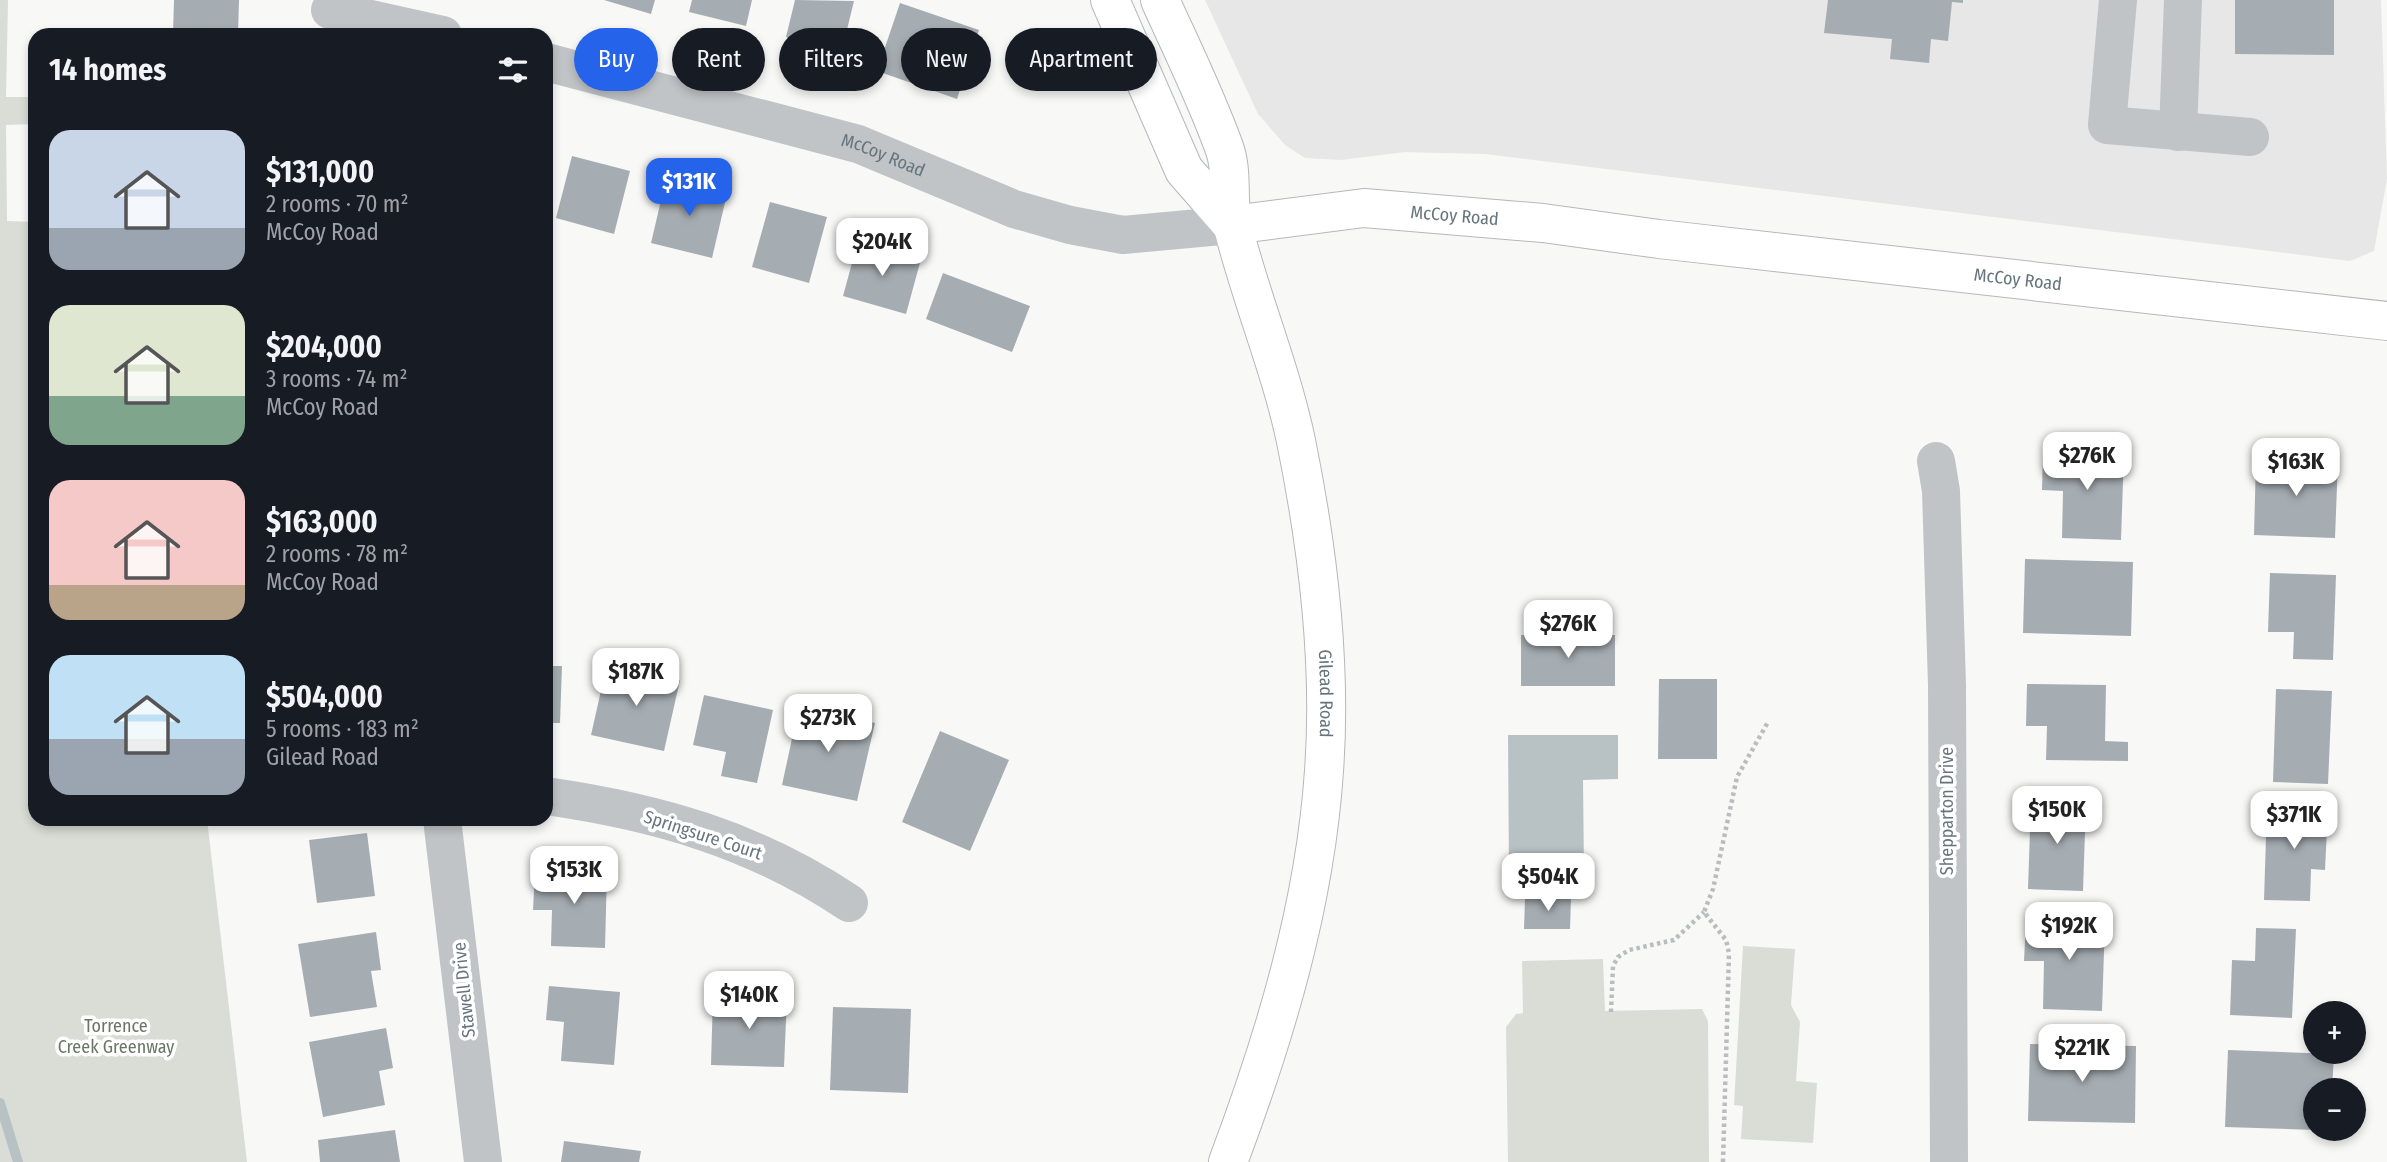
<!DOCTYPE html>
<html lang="en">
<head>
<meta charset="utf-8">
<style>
	:root { --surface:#171b24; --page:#20242c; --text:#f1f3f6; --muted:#9ea1a6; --accent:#2563eb }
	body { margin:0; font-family:"Fira Sans Condensed",sans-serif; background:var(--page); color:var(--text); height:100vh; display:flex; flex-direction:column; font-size:26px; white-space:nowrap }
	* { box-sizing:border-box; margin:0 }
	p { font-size:23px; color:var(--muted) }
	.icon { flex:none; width:38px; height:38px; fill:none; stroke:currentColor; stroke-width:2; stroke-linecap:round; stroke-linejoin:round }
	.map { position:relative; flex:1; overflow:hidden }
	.details { position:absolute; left:28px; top:28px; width:525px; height:798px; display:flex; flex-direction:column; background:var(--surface); border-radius:21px; box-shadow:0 4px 10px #0003 }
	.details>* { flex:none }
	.guide { position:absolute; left:574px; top:28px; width:665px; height:63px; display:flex; gap:14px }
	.buttons { position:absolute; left:2303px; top:1001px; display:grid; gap:14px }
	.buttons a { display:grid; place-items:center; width:63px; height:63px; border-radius:50%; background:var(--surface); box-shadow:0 4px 10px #0003; font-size:35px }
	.price { position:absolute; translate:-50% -60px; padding:0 16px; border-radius:14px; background:#fff; color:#222; font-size:23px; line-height:46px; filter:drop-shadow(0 2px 4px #0008) }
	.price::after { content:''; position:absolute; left:50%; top:42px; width:21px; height:16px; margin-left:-10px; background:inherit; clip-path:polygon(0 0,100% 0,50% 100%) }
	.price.selected { background:var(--accent); color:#fff }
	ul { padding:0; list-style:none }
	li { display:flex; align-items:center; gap:21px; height:175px; padding:0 21px }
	li span { display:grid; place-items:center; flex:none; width:196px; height:140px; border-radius:21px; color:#555 }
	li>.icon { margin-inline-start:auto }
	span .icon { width:84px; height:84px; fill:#fffc; stroke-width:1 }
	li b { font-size:30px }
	h2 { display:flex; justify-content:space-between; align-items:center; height:84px; padding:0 21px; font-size:30px }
	.pill { padding:0 24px; border-radius:32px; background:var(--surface); box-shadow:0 4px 10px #0003; font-size:24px; line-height:63px }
	.pill.selected { background:var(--accent); color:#fff }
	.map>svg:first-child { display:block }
	.built { fill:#e6e7e6 }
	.green { fill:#d9ddd6 }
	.water { fill:#b8c2c5 }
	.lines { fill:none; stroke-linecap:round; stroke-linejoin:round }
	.stream { stroke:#b8c2c5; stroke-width:10 }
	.building { fill:#a6adb2 }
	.major-casing { stroke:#b4b8bb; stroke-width:40 }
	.path { stroke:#babdbf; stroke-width:4.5; stroke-dasharray:3.5 3.5; stroke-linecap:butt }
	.minor { stroke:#c0c4c7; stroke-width:38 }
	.major { stroke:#fff; stroke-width:38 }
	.labels { text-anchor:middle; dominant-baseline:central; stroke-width:7; stroke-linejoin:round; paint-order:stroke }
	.street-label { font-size:18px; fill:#66757d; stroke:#fff }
	.park-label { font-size:18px; fill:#697665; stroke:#fff }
</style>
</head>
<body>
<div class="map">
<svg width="2387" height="1162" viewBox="0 0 2387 1162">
	<rect width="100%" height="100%" fill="#f8f8f6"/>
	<path class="built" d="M1205,0H2381L2387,179L2374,251L2350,261L1485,154L1405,152L1341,160L1305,158L1285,145L1258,114Z"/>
	<path class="green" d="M0,0H8L6,97H35V124L6,125L7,221L35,222V819H207L247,1162H0Z
		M1743,946L1795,949L1791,1005L1800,1022L1796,1081L1817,1083L1813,1143L1741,1139L1743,1106L1734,1105Z
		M1603,959L1605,1011L1702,1009L1708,1021L1709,1162H1508L1506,1027L1516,1014L1523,1013L1522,961Z"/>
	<path class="water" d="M1508,735H1618V779L1583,780L1584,873L1509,874Z"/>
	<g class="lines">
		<path class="stream" d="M0,1103L18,1162"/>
	</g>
	<path class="building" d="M174,0H239L238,35H173Z
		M604,0H655L651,14Z
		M692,0H752L746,26L689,12Z
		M795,0L854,1L842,50L786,37Z
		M1828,0H1963V3L1952,2L1948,41L1931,39L1929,63L1890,59L1892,39L1824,33Z
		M2235,0H2334V55L2235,54Z
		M900,3L979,30L957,99L877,71Z
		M572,156L630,171L614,234L556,218Z
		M666,179L727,194L712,258L651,243Z
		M770,202L827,217L809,283L752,267Z
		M858,241L921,259L906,314L843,296Z
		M943,273L1030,306L1012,352L926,319Z
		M2043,450L2124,452L2121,540L2062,538L2063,491L2042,490Z
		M2256,459L2338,461L2335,538L2254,535Z
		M2025,559L2133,562L2131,636L2023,633Z
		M2270,573L2336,575L2333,660L2293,659L2294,632H2268Z
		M1521,635H1615V686H1521Z
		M607,664L680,680L664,751L591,735Z
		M546,666H562L560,723H546Z
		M1659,679H1717V759H1658Z
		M2027,684L2106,685L2105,741L2128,742V761L2046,760L2047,726H2026Z
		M2276,689L2332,691L2328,784L2273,782Z
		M704,695L773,710L757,783L721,776L726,752L693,745Z
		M799,706L875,723L857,801L782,785Z
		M940,731L1009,760L970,851L902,822Z
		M2031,800L2086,802L2083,891L2028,889Z
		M2267,806L2328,808L2325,870L2311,869L2310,901L2264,900Z
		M367,833L375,896L317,903L309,840Z
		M535,870L607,872L605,948L551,946L552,910H533Z
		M1525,898H1571L1570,929H1524Z
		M2026,920L2105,922L2102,1011L2043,1009L2044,961H2024Z
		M2256,928L2296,929L2292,1018L2230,1015L2232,960L2255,961Z
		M376,932L381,970L371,971L377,1007L310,1017L298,944Z
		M549,986L620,992L614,1065L561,1061L564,1022L546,1020Z
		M713,995L787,997L784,1067L711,1065Z
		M833,1007L911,1009L908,1093L830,1090Z
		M386,1028L393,1068L379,1071L385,1105L323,1117L309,1042Z
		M2030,1044L2136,1046L2135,1123L2028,1121Z
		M2228,1050L2334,1054L2332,1090H2315V1130L2225,1127Z
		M395,1130L400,1162H320L318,1140Z
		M564,1141L641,1151L639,1162H561Z"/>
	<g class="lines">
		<g class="major-casing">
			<g id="major">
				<path d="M1110,0L1184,170L1232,225"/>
				<path id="s2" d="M1160,0C1182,49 1207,99 1225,150C1233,174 1227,203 1233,227C1251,299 1281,369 1296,441C1318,549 1332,661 1324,771C1315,905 1275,1037 1228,1162"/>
				<path id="s3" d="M1232,225L1364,208L1543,223L1659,239L2387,321"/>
			</g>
		</g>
		<path class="path" d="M1611,1012L1613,966L1618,957L1629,950L1674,940L1704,912
			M1723,1162L1729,953L1726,940L1704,912L1713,889L1737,777L1768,722"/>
		<g class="minor">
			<path d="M2118,0L2107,125L2250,137"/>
			<path d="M330,10L443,35"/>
			<path id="s1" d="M546,62L858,144L1014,209L1070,225L1123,235L1232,225"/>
			<path d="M2178,132L2183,0"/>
			<path d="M1936,461L1941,491L1947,685L1949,1162"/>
			<path d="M546,796C658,812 755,840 849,903"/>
			<path d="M442,819L483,1162"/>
		</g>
		<use href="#major" class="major"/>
	</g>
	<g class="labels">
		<g class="street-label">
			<text stroke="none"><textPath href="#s1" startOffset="350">McCoy Road</textPath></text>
			<text stroke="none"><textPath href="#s3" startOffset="224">McCoy Road</textPath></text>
			<text stroke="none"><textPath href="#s3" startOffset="791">McCoy Road</textPath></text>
			<text stroke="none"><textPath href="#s2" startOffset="719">Gilead Road</textPath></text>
			<text transform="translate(1947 811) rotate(-90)">Shepparton Drive</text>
			<text transform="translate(703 835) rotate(18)">Springsure Court</text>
			<text transform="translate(464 990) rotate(-96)">Stawell Drive</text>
		</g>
		<g class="park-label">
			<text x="116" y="1026">Torrence<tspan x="116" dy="21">Creek Greenway</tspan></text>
		</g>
	</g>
</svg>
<div class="buttons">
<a>+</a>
<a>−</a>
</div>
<b class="price selected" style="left:689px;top:218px">$131K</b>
<b class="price" style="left:882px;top:278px">$204K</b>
<b class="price" style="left:2087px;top:492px">$276K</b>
<b class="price" style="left:2296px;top:498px">$163K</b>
<b class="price" style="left:1568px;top:660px">$276K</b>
<b class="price" style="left:636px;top:708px">$187K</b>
<b class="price" style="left:828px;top:754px">$273K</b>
<b class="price" style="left:2057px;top:846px">$150K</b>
<b class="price" style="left:2294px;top:851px">$371K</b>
<b class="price" style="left:574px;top:906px">$153K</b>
<b class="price" style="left:1548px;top:913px">$504K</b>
<b class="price" style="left:2069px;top:962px">$192K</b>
<b class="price" style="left:749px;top:1031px">$140K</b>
<b class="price" style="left:2082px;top:1084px">$221K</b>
<div class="guide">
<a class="pill selected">Buy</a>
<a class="pill">Rent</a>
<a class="pill">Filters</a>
<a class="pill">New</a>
<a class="pill">Apartment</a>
</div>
<section class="details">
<h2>14 homes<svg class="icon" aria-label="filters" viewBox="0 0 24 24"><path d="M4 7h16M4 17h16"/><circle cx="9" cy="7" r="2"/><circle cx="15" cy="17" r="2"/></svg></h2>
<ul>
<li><span style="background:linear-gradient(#c9d6e8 70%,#9aa5b1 0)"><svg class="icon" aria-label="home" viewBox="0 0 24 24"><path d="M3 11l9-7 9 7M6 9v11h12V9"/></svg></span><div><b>$131,000</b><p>2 rooms · 70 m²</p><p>McCoy Road</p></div></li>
<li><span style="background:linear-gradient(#dfe7d0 65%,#7fa58c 0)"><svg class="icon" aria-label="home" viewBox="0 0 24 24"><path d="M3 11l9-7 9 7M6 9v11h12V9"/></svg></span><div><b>$204,000</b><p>3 rooms · 74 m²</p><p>McCoy Road</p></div></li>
<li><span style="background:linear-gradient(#f6c9c9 75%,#b9a48a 0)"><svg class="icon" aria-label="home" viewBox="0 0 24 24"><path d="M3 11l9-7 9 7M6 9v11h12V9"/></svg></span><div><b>$163,000</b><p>2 rooms · 78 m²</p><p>McCoy Road</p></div></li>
<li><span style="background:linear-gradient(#bfe0f5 60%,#9aa5b1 0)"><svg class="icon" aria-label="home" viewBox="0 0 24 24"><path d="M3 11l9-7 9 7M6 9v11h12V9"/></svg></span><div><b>$504,000</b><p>5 rooms · 183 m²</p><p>Gilead Road</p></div></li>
</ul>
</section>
</div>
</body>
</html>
